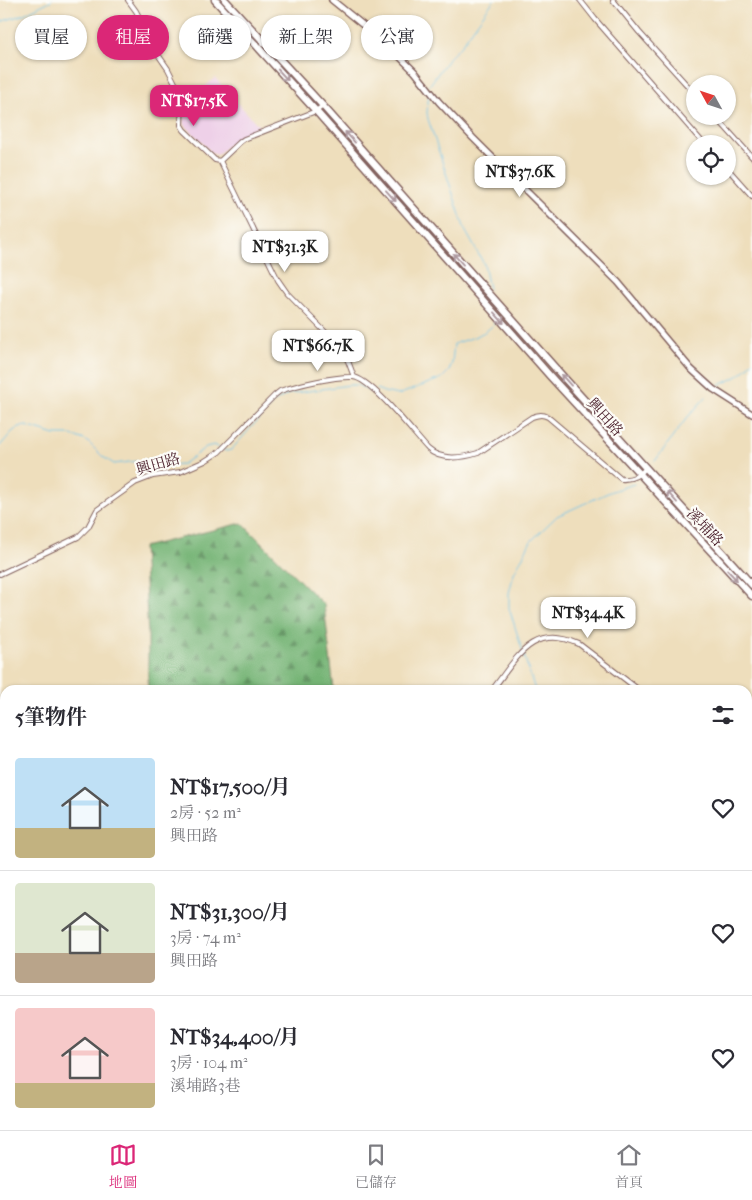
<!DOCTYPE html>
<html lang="zh-TW">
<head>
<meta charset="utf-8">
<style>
	:root { --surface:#fff; --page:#f7f7f7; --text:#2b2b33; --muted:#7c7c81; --line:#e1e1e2; --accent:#db2777 }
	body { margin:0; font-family:"IM FELL French Canon","Noto Serif TC",serif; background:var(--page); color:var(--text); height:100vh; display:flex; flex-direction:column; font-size:19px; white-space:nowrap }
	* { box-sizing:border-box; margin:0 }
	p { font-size:16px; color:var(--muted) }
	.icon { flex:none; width:28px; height:28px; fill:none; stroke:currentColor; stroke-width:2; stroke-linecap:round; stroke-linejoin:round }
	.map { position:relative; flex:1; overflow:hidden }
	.sheet { position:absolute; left:0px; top:685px; width:752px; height:445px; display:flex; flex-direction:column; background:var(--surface); border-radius:15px 15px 0 0; box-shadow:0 1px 4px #0004 }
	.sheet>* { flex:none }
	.banner { position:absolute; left:15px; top:15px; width:500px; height:45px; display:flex; gap:10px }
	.needle { width:32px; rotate:310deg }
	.controls { position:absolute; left:686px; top:75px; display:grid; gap:10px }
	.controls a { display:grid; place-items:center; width:50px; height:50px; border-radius:50%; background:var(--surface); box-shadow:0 1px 4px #0004; font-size:25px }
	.price { position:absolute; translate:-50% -42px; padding:0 11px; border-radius:10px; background:#fff; color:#222; font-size:16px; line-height:32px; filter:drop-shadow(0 1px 2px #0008) }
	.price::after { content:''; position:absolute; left:50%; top:30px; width:15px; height:11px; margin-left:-8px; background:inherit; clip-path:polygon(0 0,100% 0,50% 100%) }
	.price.current { background:var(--accent); color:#fff }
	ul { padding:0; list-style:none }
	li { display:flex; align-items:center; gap:15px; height:125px; padding:0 15px }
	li+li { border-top:1px solid var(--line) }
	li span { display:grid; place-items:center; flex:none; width:140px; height:100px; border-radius:5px; color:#555 }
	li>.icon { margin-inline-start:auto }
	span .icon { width:60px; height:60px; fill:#fffc; stroke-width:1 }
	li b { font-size:21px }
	h2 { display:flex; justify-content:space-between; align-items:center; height:60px; padding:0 15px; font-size:21px }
	.pill { padding:0 18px; border-radius:22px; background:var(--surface); box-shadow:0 1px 4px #0004; font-size:18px; line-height:45px }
	.pill.current { background:var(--accent); color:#fff }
	.dock { display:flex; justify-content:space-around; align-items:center; height:70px; border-top:1px solid var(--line); background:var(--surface); font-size:14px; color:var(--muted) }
	.dock a { display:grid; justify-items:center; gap:2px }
	.dock .current { color:var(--accent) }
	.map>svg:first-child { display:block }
	.built { fill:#eed0e8 }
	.forest { fill:url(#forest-firs); stroke:#5f6a50 }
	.cemetery { fill:url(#cemetery-stones); stroke:#6e785a }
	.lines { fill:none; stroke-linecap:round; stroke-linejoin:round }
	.stream { stroke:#6cc3e9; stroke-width:1 }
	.minor-casing { stroke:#83625e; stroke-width:6 }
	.tertiary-casing { stroke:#83625e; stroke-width:8 }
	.primary-casing { stroke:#83625e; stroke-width:9 }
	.minor { stroke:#fff; stroke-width:4 }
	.tertiary { stroke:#fff; stroke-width:5 }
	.primary { stroke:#fff; stroke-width:6 }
	.oneway { stroke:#ae9aa0 }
	.labels { text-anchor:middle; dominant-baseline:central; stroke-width:4.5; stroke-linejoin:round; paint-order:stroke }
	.street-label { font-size:15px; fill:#4a1f2b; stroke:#fdfcf7 }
</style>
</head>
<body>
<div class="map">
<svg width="752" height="1130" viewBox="0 0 752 1130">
	<defs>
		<pattern id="forest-firs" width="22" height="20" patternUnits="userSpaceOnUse" patternTransform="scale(1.25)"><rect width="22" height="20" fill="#74b475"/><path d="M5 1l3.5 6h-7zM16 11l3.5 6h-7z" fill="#619260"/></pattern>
		<pattern id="cemetery-stones" width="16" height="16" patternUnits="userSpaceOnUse" patternTransform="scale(1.25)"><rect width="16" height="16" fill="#91d289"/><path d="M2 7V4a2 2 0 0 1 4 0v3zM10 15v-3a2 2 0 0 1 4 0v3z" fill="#7fb476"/></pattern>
	</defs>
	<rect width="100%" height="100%" fill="#fdfcf7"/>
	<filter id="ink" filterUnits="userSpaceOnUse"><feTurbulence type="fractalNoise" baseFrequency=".02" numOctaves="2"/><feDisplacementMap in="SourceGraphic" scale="10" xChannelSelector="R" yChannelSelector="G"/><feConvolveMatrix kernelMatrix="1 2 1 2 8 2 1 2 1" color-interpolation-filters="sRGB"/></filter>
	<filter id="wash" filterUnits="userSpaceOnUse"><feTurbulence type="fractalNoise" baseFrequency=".0096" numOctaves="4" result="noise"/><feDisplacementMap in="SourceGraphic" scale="20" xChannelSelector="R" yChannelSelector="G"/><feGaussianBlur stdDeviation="1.12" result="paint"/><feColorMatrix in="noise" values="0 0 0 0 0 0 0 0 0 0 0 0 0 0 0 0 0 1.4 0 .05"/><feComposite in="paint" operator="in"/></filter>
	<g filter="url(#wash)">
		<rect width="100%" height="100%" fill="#eedebc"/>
		<path class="built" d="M215,78L259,126L234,140L217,155L212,153L183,123L186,104Z"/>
		<path class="forest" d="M242,523L324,605L334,690H148V635L143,547Z
			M0,784H5V855L0,858Z"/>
		<path class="cemetery" d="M748,1011L752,1023V1097L748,1101Z
			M519,1125H715L718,1130H523Z"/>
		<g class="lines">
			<path class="stream" d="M0,22L22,15L52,0
				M429,86L449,58L459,48L494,0
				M429,92L427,113L428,119L465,230L484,264L489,289
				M493,302L496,310
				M718,386C732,379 744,375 752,362
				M377,389L384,392L398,395L442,378L449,371L452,363L454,344C468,339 489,334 496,321
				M0,446L12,432L19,427L26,426L55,435H71L87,441L103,457L114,464L153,459L168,465L183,464L206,447L214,445L226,451L231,450L274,402L288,394L349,385H358L369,391L373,390
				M655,461L686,419L706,397
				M535,690L509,608V593L514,573L531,541L557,516L612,491L634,484"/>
		</g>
	</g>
	<g filter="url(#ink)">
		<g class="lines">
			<g class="minor-casing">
				<path id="minor" d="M128,0L136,11L159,56L168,69L180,93L182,101L181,125L184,130L215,160L220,161L240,142L244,139L316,111L323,106
					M580,0L595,19L704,144
					M613,0L639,32L695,94
					M715,116L752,157
					M220,161L278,280L287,293L339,346L348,361L354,377
					M728,169L752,196
					M0,574L78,537L88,527L97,510L135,483L153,476L180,472L205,461L219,452L275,395L280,391C297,385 335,376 353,377C372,379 414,434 428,449C441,461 463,458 478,453L532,417C539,415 542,414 548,417L621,479C632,480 639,476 646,468
					M492,690C517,658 533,623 579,644L639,690
					M748,810L752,813
					M52,1130L71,1125
					M410,1130L413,1125"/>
			</g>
			<g class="tertiary-casing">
				<path id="tertiary" d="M332,0L390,47L415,72L439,102L473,138L618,282L691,369L713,389L752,414"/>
			</g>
			<g class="primary-casing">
				<path id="primary" d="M215,0L316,111L550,376L752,596
					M225,0L323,106L557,370L752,585"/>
			</g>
			<use href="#minor" class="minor"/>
			<use href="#tertiary" class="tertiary"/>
			<use href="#primary" class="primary"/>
		</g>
		<defs><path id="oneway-shaft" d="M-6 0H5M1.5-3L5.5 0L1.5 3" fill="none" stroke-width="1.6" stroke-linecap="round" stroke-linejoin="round" transform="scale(1.25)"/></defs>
		<g class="oneway">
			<use href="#oneway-shaft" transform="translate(283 75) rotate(47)"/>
			<use href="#oneway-shaft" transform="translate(350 137) rotate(-132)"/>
			<use href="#oneway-shaft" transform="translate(391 196) rotate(48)"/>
			<use href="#oneway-shaft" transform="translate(458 259) rotate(-132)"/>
			<use href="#oneway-shaft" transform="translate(499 318) rotate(48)"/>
			<use href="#oneway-shaft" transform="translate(566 380) rotate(-132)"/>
			<use href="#oneway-shaft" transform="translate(672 497) rotate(-132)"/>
			<use href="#oneway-shaft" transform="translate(732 575) rotate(47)"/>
		</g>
	</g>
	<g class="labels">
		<g class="street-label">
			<text transform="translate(605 417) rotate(48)">興田路</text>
			<text transform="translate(158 464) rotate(-16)">興田路</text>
			<text transform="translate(705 527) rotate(47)">溪埔路</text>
		</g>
	</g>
</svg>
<div class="controls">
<a><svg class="needle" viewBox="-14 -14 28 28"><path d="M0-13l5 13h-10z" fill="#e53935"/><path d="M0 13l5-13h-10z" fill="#7c7c81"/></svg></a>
<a><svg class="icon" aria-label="locate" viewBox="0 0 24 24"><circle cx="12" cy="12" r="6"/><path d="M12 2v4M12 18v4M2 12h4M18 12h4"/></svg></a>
</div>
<b class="price current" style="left:194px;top:127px">NT$17.5K</b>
<b class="price" style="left:520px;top:198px">NT$37.6K</b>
<b class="price" style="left:285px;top:273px">NT$31.3K</b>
<b class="price" style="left:318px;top:372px">NT$66.7K</b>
<b class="price" style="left:588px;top:639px">NT$34.4K</b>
<div class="banner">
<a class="pill">買屋</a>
<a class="pill current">租屋</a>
<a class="pill">篩選</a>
<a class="pill">新上架</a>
<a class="pill">公寓</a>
</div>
<section class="sheet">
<h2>5筆物件<svg class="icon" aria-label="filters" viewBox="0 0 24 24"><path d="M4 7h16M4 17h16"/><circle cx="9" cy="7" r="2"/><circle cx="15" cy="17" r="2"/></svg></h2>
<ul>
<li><span style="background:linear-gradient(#bfe0f5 70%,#c2b280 0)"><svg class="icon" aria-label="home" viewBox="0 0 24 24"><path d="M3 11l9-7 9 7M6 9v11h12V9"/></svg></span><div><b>NT$17,500/月</b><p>2房 · 52 m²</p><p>興田路</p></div><svg class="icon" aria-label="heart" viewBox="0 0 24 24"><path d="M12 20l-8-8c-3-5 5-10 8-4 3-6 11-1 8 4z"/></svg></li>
<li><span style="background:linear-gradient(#dfe7d0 70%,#b9a48a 0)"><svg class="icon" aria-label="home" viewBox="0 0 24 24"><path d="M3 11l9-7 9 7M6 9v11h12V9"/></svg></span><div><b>NT$31,300/月</b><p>3房 · 74 m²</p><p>興田路</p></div><svg class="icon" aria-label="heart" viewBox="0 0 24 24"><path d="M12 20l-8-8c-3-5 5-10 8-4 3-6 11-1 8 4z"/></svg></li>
<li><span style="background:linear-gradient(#f6c9c9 75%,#c2b280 0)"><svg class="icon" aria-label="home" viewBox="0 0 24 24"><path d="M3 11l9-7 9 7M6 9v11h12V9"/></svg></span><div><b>NT$34,400/月</b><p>3房 · 104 m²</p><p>溪埔路3巷</p></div><svg class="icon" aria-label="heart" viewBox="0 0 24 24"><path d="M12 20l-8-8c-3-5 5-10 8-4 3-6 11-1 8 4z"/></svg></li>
</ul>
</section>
</div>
<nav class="dock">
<a class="current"><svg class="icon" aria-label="map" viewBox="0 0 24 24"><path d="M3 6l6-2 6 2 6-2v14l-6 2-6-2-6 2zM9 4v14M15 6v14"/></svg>地圖</a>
<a><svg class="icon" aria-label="saved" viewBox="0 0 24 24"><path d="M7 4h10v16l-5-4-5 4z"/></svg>已儲存</a>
<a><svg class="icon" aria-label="home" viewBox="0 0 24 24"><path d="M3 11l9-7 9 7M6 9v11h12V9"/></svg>首頁</a>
</nav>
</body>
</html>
